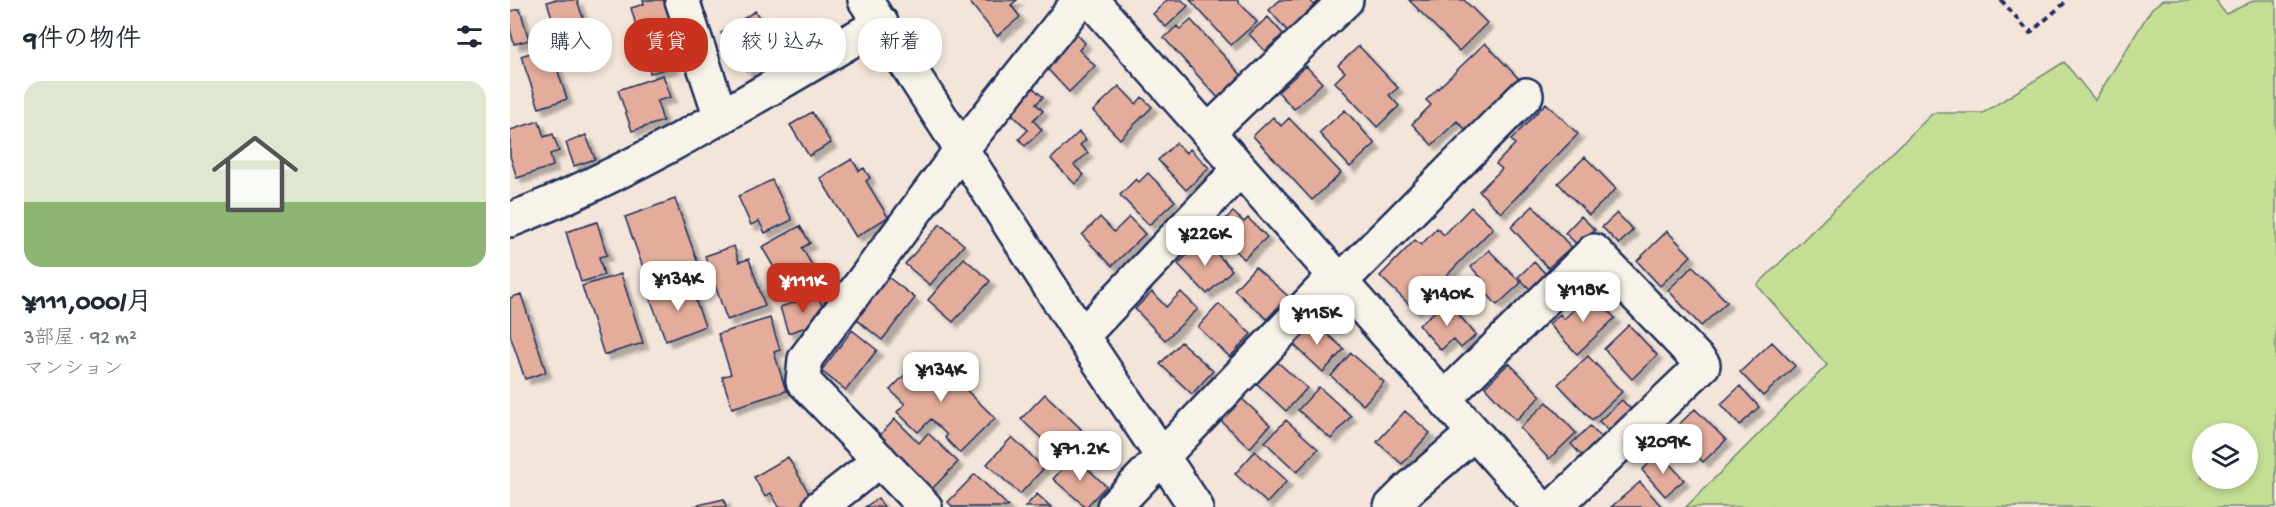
<!DOCTYPE html>
<html lang="ja">
<head>
<meta charset="utf-8">
<style>
	:root { --surface:#fff; --page:#f2f2f3; --text:#1f2937; --muted:#747a83; --line:#e0e1e3; --accent:#c8321e }
	body { margin:0; font-family:"Gochi Hand","Klee One",sans-serif; background:var(--page); color:var(--text); height:100vh; display:flex; flex-direction:column; font-size:22px; white-space:nowrap }
	* { box-sizing:border-box; margin:0 }
	p { font-size:20px; color:var(--muted) }
	.icon { flex:none; width:33px; height:33px; fill:none; stroke:currentColor; stroke-width:2; stroke-linecap:round; stroke-linejoin:round }
	.map { position:relative; flex:1; overflow:hidden }
	.sheet { display:flex; flex-direction:column; background:var(--surface); width:510px }
	.sheet>* { flex:none }
	.top-card { position:absolute; left:18px; top:18px; width:570px; height:54px; display:flex; gap:12px }
	.fabs { position:absolute; left:1682px; top:423px; display:grid; gap:12px }
	.fabs a { display:grid; place-items:center; width:66px; height:66px; border-radius:50%; background:var(--surface); box-shadow:0 3px 9px #0003; font-size:30px }
	.price { position:absolute; translate:-50% -51px; padding:0 14px; border-radius:12px; background:#fff; color:#222; font-size:20px; line-height:39px; filter:drop-shadow(0 2px 3px #0008) }
	.price::after { content:''; position:absolute; left:50%; top:36px; width:18px; height:14px; margin-left:-9px; background:inherit; clip-path:polygon(0 0,100% 0,50% 100%) }
	.price.on { background:var(--accent); color:#fff }
	ul { padding:0; list-style:none }
	li { display:grid; align-content:center; gap:12px; height:318px; padding:0 24px }
	li+li { border-top:2px solid var(--line) }
	li span { display:grid; place-items:center; height:186px; border-radius:18px; color:#555 }
	li>.icon { margin-inline-start:auto }
	span .icon { width:108px; height:108px; fill:#fffc; stroke-width:1 }
	li b { font-size:26px }
	h2 { display:flex; justify-content:space-between; align-items:center; height:72px; padding:0 24px; font-size:26px }
	.tag { padding:0 21px; border-radius:24px; background:var(--surface); box-shadow:0 3px 9px #0003; font-size:21px; line-height:54px }
	.tag.on { background:var(--accent); color:#fff }
	main { display:flex; flex:1; min-height:0 }
	.map>svg:first-child { display:block }
	.green { fill:#c4de94; stroke:#708679; stroke-width:1.5; fill-rule:evenodd }
	.building { fill:#e4ac9b; stroke:#1b2f5e; stroke-width:1.5; filter:url(#shadow) }
	.lines { fill:none; stroke-linecap:round; stroke-linejoin:round }
	.minor-casing { stroke:#1b2f5e; stroke-width:38 }
	.path { stroke:#1b2f5e; stroke-width:4; stroke-dasharray:6 4.5; stroke-linecap:butt }
	.minor { stroke:#f7f3e8; stroke-width:33 }
</style>
</head>
<body>
<main>
<section class="sheet">
<h2>9件の物件<svg class="icon" aria-label="filters" viewBox="0 0 24 24"><path d="M4 7h16M4 17h16"/><circle cx="9" cy="7" r="2"/><circle cx="15" cy="17" r="2"/></svg></h2>
<ul>
<li><span style="background:linear-gradient(#dfe7d0 65%,#8fb573 0)"><svg class="icon" aria-label="home" viewBox="0 0 24 24"><path d="M3 11l9-7 9 7M6 9v11h12V9"/></svg></span><div><b>¥111,000/月</b><p>3部屋 · 92 m²</p><p>マンション</p></div></li>
</ul>
</section>
<div class="map">
<svg width="1766" height="507" viewBox="0 0 1766 507">
	<defs>
		<filter id="shadow"><feDropShadow dx="5.5" dy="5.5" stdDeviation="1.5" flood-color="#0004"/></filter>
	</defs>
	<rect width="100%" height="100%" fill="#f3e5d9"/>
	<filter id="ink" filterUnits="userSpaceOnUse"><feTurbulence type="fractalNoise" baseFrequency=".0167" numOctaves="2"/><feDisplacementMap in="SourceGraphic" scale="12" xChannelSelector="R" yChannelSelector="G"/><feConvolveMatrix kernelMatrix="1 2 1 2 8 2 1 2 1" color-interpolation-filters="sRGB"/></filter>
	<g filter="url(#ink)">
		<path class="green" d="M1653,0H1705L1716,14L1745,0H1766V507H1176L1317,365L1247,285L1423,113H1473L1554,62L1585,100L1642,8ZM1692,434H1737V478H1692Z"/>
		<path class="building" d="M43,0H67L80,39L52,48L37,2Z
			M133,0H156L167,36L132,46L121,8L134,4Z
			M458,0H507L501,5L510,17L487,36Z
			M657,0H672L678,6L656,27L643,14Z
			M680,0H727L747,22L721,45Z
			M770,0H800L808,10L781,35L759,10Z
			M899,0H954L977,23L949,51Z
			M10,9L19,40L4,44L0,29V11Z
			M245,11L270,49L237,71L211,33Z
			M758,17L773,34L755,51L739,34Z
			M681,20L734,78L710,100L654,38L667,26L670,30Z
			M566,33L575,43L569,50L585,66L559,92L533,64Z
			M975,43L1009,79L956,130L947,121L922,145L902,124L921,105L916,100Z
			M159,46L164,67L140,73L135,52Z
			M849,46L888,88L879,95L889,106L867,127L825,82L835,72L828,65Z
			M40,47L57,99L29,108L11,56Z
			M796,66L812,83L784,109L768,92Z
			M153,75L161,97L147,101L153,121L122,131L108,90Z
			M609,86L626,104L632,97L642,107L610,139L583,111Z
			M522,87L533,97L526,104L533,111L523,120L532,130L515,146L509,139L518,130L498,110Z
			M1036,103L1068,134L991,213L969,191L992,169L986,164L1005,144L1001,140Z
			M835,110L865,144L840,167L809,133Z
			M302,112L321,143L299,156L280,125Z
			M763,117L771,126L779,118L831,173L802,200L743,136Z
			M29,121L34,137L43,134L49,151L40,154L43,166L7,178L0,156V130Z
			M569,132L576,140L570,145L578,153L564,165L574,175L565,184L541,159Z
			M76,135L85,159L64,166L56,143Z
			M666,143L676,153L680,149L699,168L676,190L648,160Z
			M1075,157L1106,189L1079,215L1048,183Z
			M342,159L349,171L354,168L360,178L356,181L378,217L346,237L310,178Z
			M638,173L665,201L639,225L610,195L626,179L629,182Z
			M262,180L282,220L255,233L249,221L241,225L228,196Z
			M165,199L190,269L140,287L115,217Z
			M1023,206L1061,247L1038,268L1001,227Z
			M961,207L983,228L904,309L870,276L905,240L911,245L927,228L934,235Z
			M723,212L734,222L738,218L757,237L734,259L705,229Z
			M1107,213L1123,230L1109,244L1092,227Z
			M1071,216L1085,230L1069,246L1055,233Z
			M590,217L604,232L619,217L635,234L602,266L572,235Z
			M87,222L97,255L89,257L94,275L71,282L56,232Z
			M430,224L454,245L420,285L395,264Z
			M290,226L300,243L292,248L310,279L280,295L252,247Z
			M1157,231L1181,256L1150,286L1127,261Z
			M696,242L722,270L697,294L668,264L684,248L686,251Z
			M224,246L229,262L239,259L255,306L217,320L195,256Z
			M979,250L1011,283L987,305L971,287L976,283L961,267Z
			M454,258L480,281L443,322L418,300Z
			M1024,262L1039,277L1023,292L1008,277Z
			M1183,266L1217,302L1191,326L1158,290Z
			M745,267L778,296L757,319L724,290Z
			M111,274L133,343L94,355L72,286Z
			M378,277L405,298L372,340L346,319Z
			M179,283L195,326L156,341L140,298Z
			M642,292L656,307L671,292L688,309L655,340L625,309Z
			M1081,293L1105,318L1067,354L1039,324L1050,314L1054,319Z
			M11,294L36,372L15,379L0,335V298Z
			M308,295L317,320L278,333L270,307Z
			M937,301L966,335L951,348L943,339L931,350L909,325Z
			M709,304L741,334L720,357L688,327Z
			M260,318L270,350L264,352L276,391L222,408L212,377L221,374L208,334Z
			M801,320L834,349L813,372L781,342Z
			M1119,325L1147,355L1122,379L1094,349Z
			M342,330L367,350L336,390L311,371Z
			M671,342L703,371L682,394L650,364Z
			M1262,342L1285,366L1253,396L1230,372Z
			M417,352L485,418L450,453L435,438L437,435L421,419L408,432L387,412L395,404L380,390Z
			M841,353L874,382L853,405L821,376Z
			M1078,356L1112,392L1082,420L1048,384Z
			M764,359L797,388L776,411L744,381Z
			M999,363L1031,396L1006,420L975,387Z
			M1230,386L1249,407L1230,425L1211,404Z
			M809,387L841,416L821,439L788,410Z
			M535,394L571,429L547,453L511,419Z
			M729,396L760,425L740,448L708,418Z
			M1112,400L1125,414L1102,435L1089,421Z
			M1037,402L1066,433L1039,459L1010,428Z
			M1185,409L1216,440L1193,462L1163,430Z
			M895,411L920,433L892,464L867,442Z
			M385,419L409,443L418,433L448,462L422,489L368,437Z
			M776,420L808,449L787,472L755,442Z
			M1080,426L1095,442L1076,460L1061,444Z
			M502,437L534,468L510,494L477,464Z
			M745,451L777,481L757,503L725,474Z
			M1150,453L1174,480L1155,496L1132,470Z
			M564,456L596,486L576,507L543,479Z
			M278,457L302,499L286,507H269L261,493L255,497L244,477Z
			M465,474L498,506L497,507H443L438,502Z
			M1130,482L1152,507H1101Z
			M527,494L541,507H515Z
			M368,498L374,507H355Z
			M214,499L216,507H184V506Z"/>
		<g class="lines">
			<g class="minor-casing">
				<path id="minor" d="M172,0L211,117
					M355,0L572,336L686,507
					M581,0L1030,507
					M698,132L836,0
					M0,220C131,169 250,94 371,23
					M830,282L1016,95
					M572,336L730,169
					M934,399L1084,251L1193,365L1044,507
					M310,507L370,460
					M415,507L293,381L295,359L451,150L570,0
					M604,507L825,276
					M881,507L899,489L964,433"/>
			</g>
			<path class="path" d="M1491,0L1520,33L1558,0"/>
			<use href="#minor" class="minor"/>
		</g>
	</g>
</svg>
<div class="fabs">
<a><svg class="icon" aria-label="layers" viewBox="0 0 24 24"><path d="M12 4l9 5-9 5-9-5zM3 14l9 5 9-5"/></svg></a>
</div>
<b class="price" style="left:695px;top:267px">¥226K</b>
<b class="price" style="left:168px;top:312px">¥134K</b>
<b class="price on" style="left:293px;top:314px">¥111K</b>
<b class="price" style="left:1073px;top:323px">¥118K</b>
<b class="price" style="left:937px;top:327px">¥140K</b>
<b class="price" style="left:807px;top:346px">¥115K</b>
<b class="price" style="left:431px;top:403px">¥134K</b>
<b class="price" style="left:1153px;top:475px">¥209K</b>
<b class="price" style="left:570px;top:482px">¥71.2K</b>
<div class="top-card">
<a class="tag">購入</a>
<a class="tag on">賃貸</a>
<a class="tag">絞り込み</a>
<a class="tag">新着</a>
</div>
</div>
</main>
</body>
</html>
